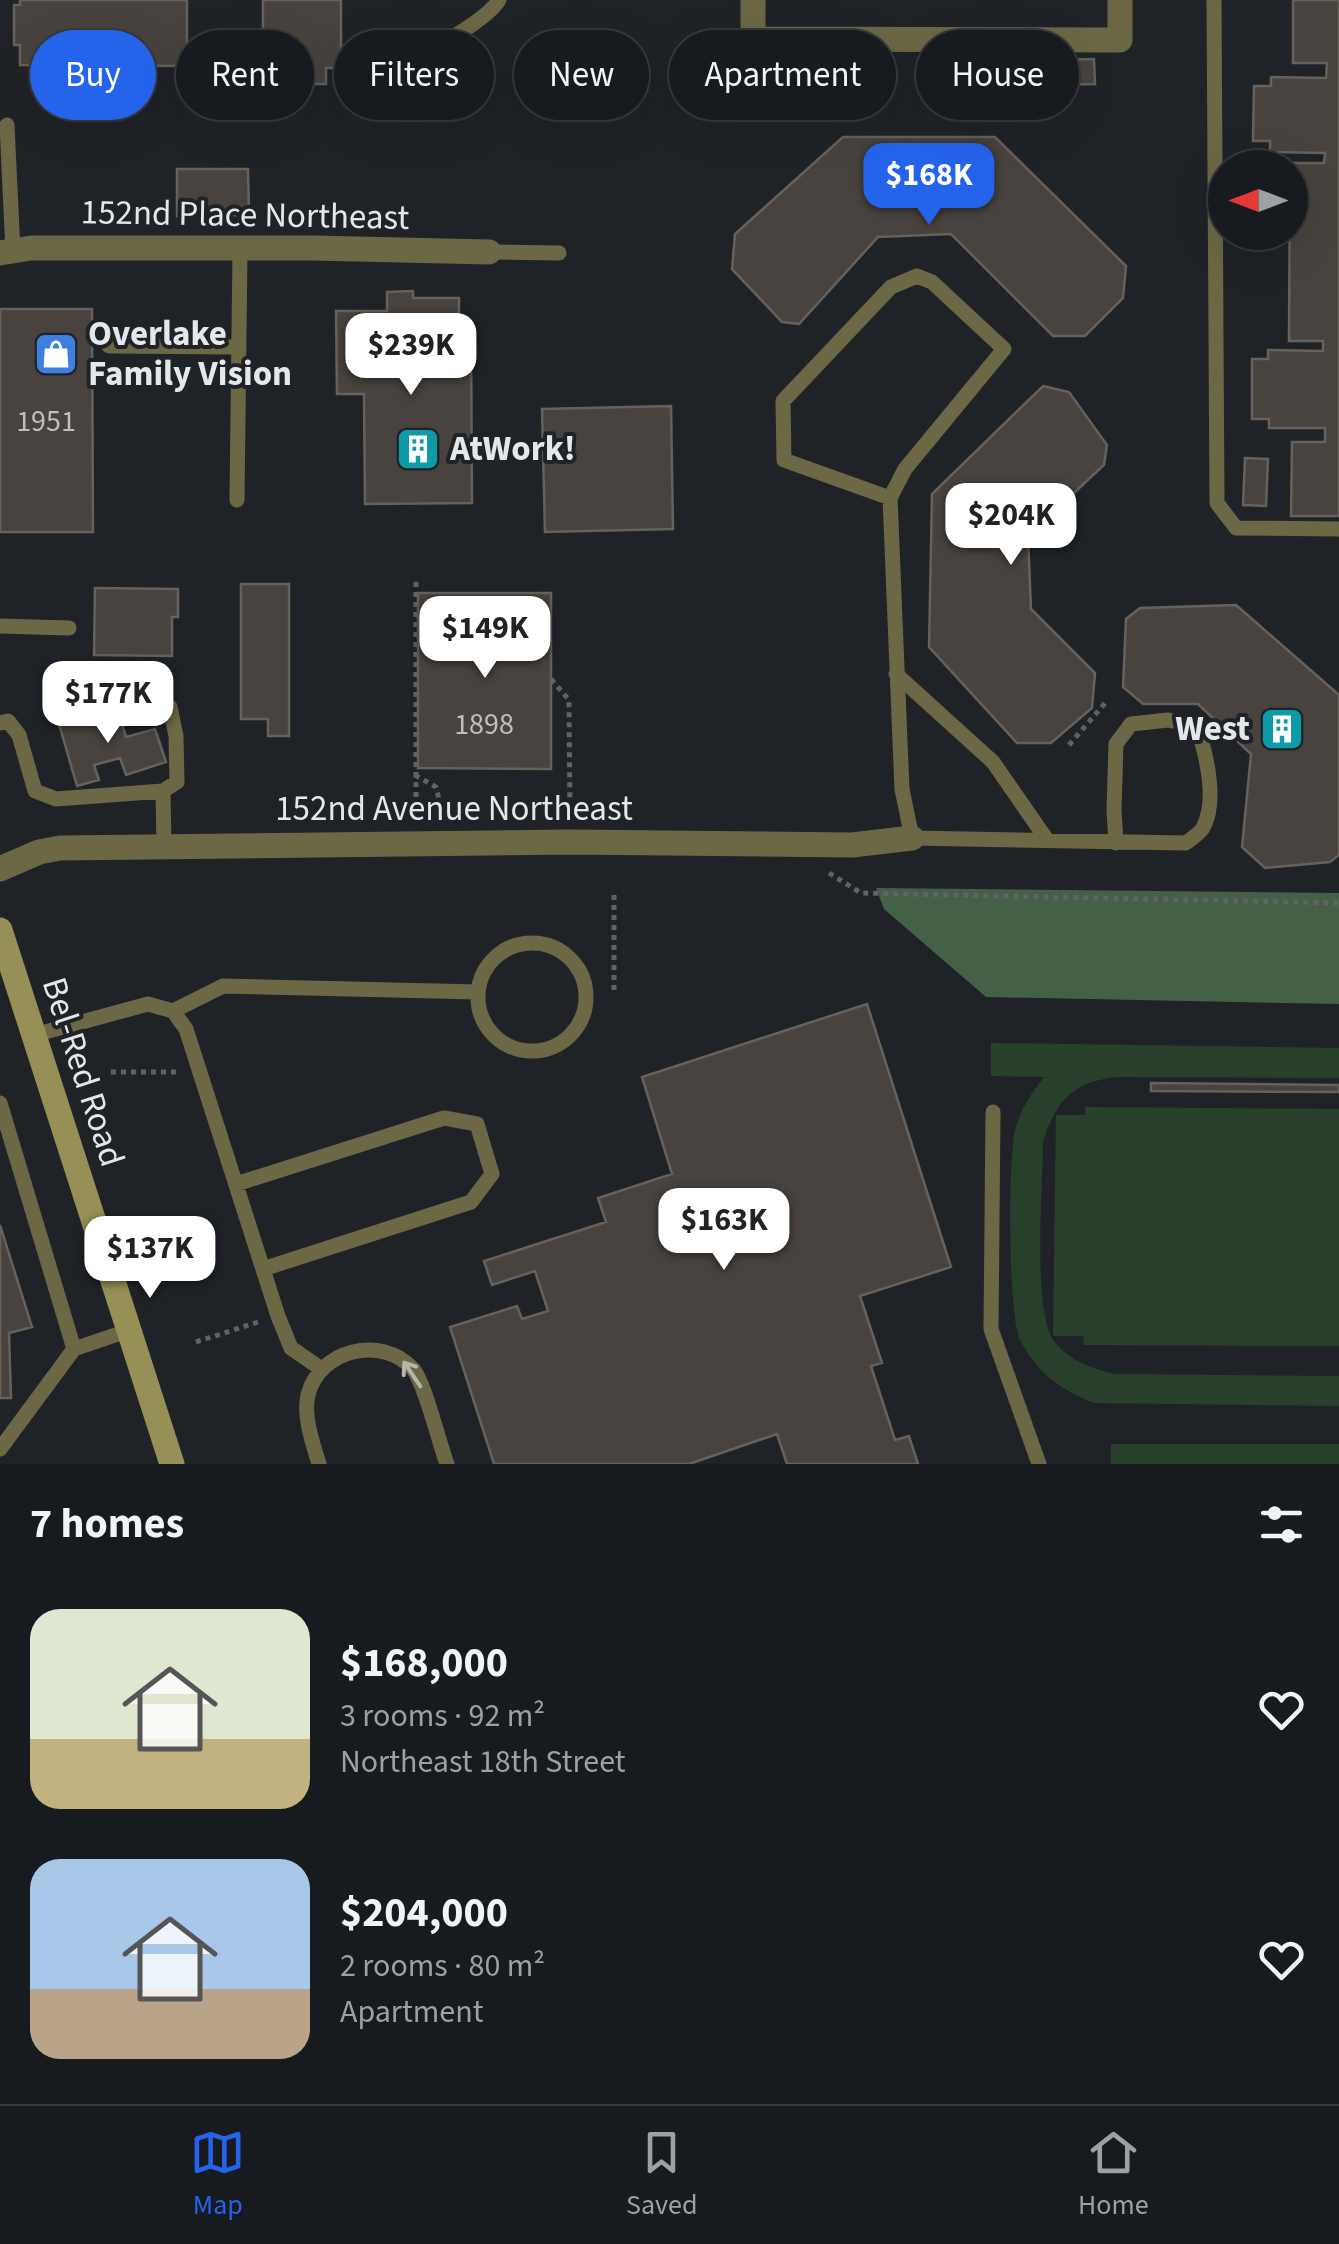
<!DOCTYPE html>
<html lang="en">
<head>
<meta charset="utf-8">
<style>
	:root { --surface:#171a1e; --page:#24272b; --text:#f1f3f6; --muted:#9ea1a4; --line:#36383c; --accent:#2563eb }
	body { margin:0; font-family:"Source Sans 3",sans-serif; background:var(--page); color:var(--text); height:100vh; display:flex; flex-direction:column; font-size:38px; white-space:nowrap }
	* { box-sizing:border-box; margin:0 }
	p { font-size:32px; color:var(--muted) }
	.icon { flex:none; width:55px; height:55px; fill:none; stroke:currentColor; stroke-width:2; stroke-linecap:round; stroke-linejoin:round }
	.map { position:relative; height:1464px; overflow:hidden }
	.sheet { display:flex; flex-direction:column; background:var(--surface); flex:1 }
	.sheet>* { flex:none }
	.top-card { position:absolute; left:30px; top:30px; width:1280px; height:90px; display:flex; gap:20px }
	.needle { width:65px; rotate:270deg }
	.tools { position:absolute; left:1208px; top:150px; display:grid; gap:20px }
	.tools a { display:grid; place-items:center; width:100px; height:100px; border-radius:50%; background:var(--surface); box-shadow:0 10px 40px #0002,0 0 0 2px var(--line); font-size:50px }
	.price { position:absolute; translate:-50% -85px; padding:0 22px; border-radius:20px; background:#fff; color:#222; font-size:32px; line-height:65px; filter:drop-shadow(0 2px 5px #0008) }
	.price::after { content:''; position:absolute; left:50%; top:60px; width:30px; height:22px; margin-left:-15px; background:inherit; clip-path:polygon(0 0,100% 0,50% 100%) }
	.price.active { background:var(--accent); color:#fff }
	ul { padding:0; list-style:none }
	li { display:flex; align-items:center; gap:30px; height:250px; padding:0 30px }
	li span { display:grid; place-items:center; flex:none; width:280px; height:200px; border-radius:30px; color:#555 }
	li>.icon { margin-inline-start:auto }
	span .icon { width:120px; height:120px; fill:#fffc; stroke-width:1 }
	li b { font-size:42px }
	h2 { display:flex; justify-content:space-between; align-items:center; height:120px; padding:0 30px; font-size:42px }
	.chip { padding:0 35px; border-radius:45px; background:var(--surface); box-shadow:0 10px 40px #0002,0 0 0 2px var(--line); font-size:35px; line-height:90px }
	.chip.active { background:var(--accent); color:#fff }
	.tabs { display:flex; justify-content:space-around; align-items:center; height:140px; border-top:2px solid var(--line); background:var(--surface); font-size:28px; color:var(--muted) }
	.tabs a { display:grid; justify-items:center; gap:5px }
	.tabs .active { color:var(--accent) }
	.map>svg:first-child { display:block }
	.green { fill:#28402b }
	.forest { fill:#446147 }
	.building { fill:#48433e; stroke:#66615b; stroke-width:2.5 }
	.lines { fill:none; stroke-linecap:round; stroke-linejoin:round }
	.path { stroke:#5f6267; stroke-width:5; stroke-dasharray:5 5; stroke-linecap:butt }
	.service { stroke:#6c6845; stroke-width:15 }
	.minor { stroke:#6c6845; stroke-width:25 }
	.secondary { stroke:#969056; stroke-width:25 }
	.oneway { stroke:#b5b5a9 }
	.labels { text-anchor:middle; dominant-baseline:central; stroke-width:8; stroke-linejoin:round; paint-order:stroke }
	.number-label { font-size:30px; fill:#bebfc0 }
	.street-label { font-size:35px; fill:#e5e8eb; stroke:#1f2328 }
	.poi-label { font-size:35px; font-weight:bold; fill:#e5e8eb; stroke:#1f2328; text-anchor:start }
</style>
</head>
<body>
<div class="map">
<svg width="1339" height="1464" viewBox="0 0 1339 1464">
	<rect width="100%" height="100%" fill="#1f2328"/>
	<path class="green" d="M991,1043L1339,1048V1078L1117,1077C1073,1082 1056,1100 1043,1142C1043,1185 1032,1310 1054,1341C1069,1361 1091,1368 1114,1374L1339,1376V1406L1095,1403C1062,1391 1037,1373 1020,1340C1008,1315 1008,1162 1015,1131C1020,1110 1031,1094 1044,1077L991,1076Z
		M1085,1107L1339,1109V1346L1084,1345L1083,1336H1053L1056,1115H1085Z
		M1111,1444H1339V1464H1111Z"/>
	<path class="forest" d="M876,888L1339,893V1004L986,997L884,909Z"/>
	<path class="building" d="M20,0H187V66L20,65V45H14V5H20Z
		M263,0H341V68H326V84H290V68H263Z
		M1293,0H1339V516H1291L1292,442H1325V428H1269V419H1252V359H1268V350L1323,351V341H1289L1290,163H1324L1325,153L1270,152V141H1253L1254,86H1271V77L1326,78L1327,63H1293Z
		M1094,59L1095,84L996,86L995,61Z
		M843,137H995L1126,266L1123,298L1085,336H1053L951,234L878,237L799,324L782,322L732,269L735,234Z
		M177,169H248L249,215L177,216Z
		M413,291V298H459V338L471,337L472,503L365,504L364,394H337L336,311H387V292Z
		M0,309H92L93,532H0Z
		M1043,386L1069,392L1107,445L1104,465L1028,536L1031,609L1095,673L1092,708L1051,743H1017L929,647L932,494Z
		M671,406L673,529L545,532L542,409Z
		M1245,458L1268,459L1266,506L1243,505Z
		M241,584H289V736H268V719H241Z
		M95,588L178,589V617H172V656L94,655Z
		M418,593H551V769L418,768Z
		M1236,605L1339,695V855L1330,862L1265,868L1242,847L1251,754L1198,704H1143L1123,687L1126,619L1140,608Z
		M118,709L126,737L155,729L166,762L126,775L120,758L94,765L99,780L77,786L59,724Z
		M867,1004L951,1267L860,1296L882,1363L871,1366L895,1440L909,1436L918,1464H787L777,1434L689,1464H494L450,1327L517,1306L522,1319L548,1311L535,1271L492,1285L484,1261L606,1222L598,1198L672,1174L642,1077Z
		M1151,1083L1339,1085V1092L1151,1091Z
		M0,1225L32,1327L9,1333L11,1398H0Z"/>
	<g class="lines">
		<path class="path" d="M416,582V816
			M551,679L569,700L570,817
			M1069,745L1106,702
			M415,775L436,787L443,816
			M829,873L861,893L1339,903
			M614,895V993
			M111,1072H178
			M196,1342L258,1322"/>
		<path class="service" d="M1214,0L1217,503L1236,528L1339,529
			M349,58C372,58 398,60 421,53C441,46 489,17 499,0
			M7,125L13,252
			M489,252L559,253
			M109,346L237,347
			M890,498L784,460L783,401L891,287L917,276L932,282L1004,349L905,469L890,498L902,789L912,838L1186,843C1191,839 1200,833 1203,828C1218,800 1206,754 1197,726L1168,720L1131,724L1116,744L1114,811L1116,843
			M237,500L240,250
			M0,626L69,628
			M896,674L993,762L1047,840
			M0,723L8,721L19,735L35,791L56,799L163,791L177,782L176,736L170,707
			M163,791L164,846
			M478 997a54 54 0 1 1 108 0a54 54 0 1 1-108 0Z
			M173,1011L223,986L478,992
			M34,1035L148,1004L173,1011L186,1029L278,1316L291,1348L320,1368
			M0,1103L74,1349
			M993,1112L991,1329L1039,1464
			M236,1184L444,1118L477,1124L492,1174L471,1202L263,1269
			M0,1449L74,1349L130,1330
			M319,1464C313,1444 303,1417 308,1395C319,1350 381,1334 413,1369C425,1383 439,1443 447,1464"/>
		<path class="minor" d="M753,0V39L1120,40V0
			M0,253L31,248H313L489,252
			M0,869L39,852L60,848L570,842L852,845L912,838"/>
		<path class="secondary" d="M0,930L172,1464"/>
	</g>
	<defs><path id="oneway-shaft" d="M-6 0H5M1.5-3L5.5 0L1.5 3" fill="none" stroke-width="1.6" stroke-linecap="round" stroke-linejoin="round" transform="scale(2.5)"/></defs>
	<use class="oneway" href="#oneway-shaft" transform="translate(412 1374) rotate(-124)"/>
	<defs>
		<g id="shop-square" transform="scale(2.25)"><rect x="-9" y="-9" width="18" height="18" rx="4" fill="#3f7fe0" stroke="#1f2328"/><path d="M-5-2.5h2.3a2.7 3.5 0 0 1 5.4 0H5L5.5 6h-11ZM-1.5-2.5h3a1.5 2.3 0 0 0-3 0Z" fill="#fff"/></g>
		<g id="building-square" transform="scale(2.25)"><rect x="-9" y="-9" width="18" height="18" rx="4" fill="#0f9aa8" stroke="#1f2328"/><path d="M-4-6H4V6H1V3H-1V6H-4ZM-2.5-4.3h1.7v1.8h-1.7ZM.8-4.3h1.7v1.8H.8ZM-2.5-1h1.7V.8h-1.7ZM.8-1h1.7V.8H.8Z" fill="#fff"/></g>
	</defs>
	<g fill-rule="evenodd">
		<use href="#shop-square" x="56" y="354"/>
		<use href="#building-square" x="418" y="449"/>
		<use href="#building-square" x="1282" y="729"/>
	</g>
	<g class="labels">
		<g class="number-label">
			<text x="46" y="421">1951</text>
			<text x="484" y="724">1898</text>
		</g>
		<g class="street-label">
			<text transform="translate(245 215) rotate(1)">152nd Place Northeast</text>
			<text x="454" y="809">152nd Avenue Northeast</text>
			<text transform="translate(83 1072) rotate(72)">Bel-Red Road</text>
		</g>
		<g class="poi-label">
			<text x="88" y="334">Overlake<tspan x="88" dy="40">Family Vision</tspan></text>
			<text x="450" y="449">AtWork!</text>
			<text x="1250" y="729" text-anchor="end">West</text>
		</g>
	</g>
</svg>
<div class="tools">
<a><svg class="needle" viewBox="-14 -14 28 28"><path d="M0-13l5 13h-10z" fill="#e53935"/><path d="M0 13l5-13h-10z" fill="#9ea1a4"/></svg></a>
</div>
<b class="price active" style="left:929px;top:228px">$168K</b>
<b class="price" style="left:411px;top:398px">$239K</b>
<b class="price" style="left:1011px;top:568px">$204K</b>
<b class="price" style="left:485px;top:681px">$149K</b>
<b class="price" style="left:108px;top:746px">$177K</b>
<b class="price" style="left:724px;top:1273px">$163K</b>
<b class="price" style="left:150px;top:1301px">$137K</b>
<div class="top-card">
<a class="chip active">Buy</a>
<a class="chip">Rent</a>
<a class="chip">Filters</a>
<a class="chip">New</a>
<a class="chip">Apartment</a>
<a class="chip">House</a>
</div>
</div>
<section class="sheet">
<h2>7 homes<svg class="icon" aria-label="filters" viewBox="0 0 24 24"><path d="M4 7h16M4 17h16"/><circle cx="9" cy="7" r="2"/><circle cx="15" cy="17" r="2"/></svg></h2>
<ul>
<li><span style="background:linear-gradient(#dfe7d0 65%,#c2b280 0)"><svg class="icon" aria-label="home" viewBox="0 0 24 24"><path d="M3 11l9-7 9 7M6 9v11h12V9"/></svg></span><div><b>$168,000</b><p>3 rooms · 92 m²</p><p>Northeast 18th Street</p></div><svg class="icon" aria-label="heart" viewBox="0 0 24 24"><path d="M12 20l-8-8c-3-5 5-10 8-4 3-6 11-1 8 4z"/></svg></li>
<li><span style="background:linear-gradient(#a9c7e8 65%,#b9a48a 0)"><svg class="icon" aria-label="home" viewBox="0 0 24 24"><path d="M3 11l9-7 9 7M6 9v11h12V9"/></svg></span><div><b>$204,000</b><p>2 rooms · 80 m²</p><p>Apartment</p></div><svg class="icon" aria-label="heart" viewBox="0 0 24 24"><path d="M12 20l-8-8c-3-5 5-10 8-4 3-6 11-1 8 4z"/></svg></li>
</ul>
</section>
<nav class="tabs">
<a class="active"><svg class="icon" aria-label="map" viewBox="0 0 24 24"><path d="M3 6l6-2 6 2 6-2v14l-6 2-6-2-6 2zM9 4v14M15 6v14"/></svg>Map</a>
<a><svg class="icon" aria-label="saved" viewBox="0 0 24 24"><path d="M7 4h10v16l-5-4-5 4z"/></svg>Saved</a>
<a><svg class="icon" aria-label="home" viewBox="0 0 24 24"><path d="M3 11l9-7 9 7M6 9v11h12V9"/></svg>Home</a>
</nav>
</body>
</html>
